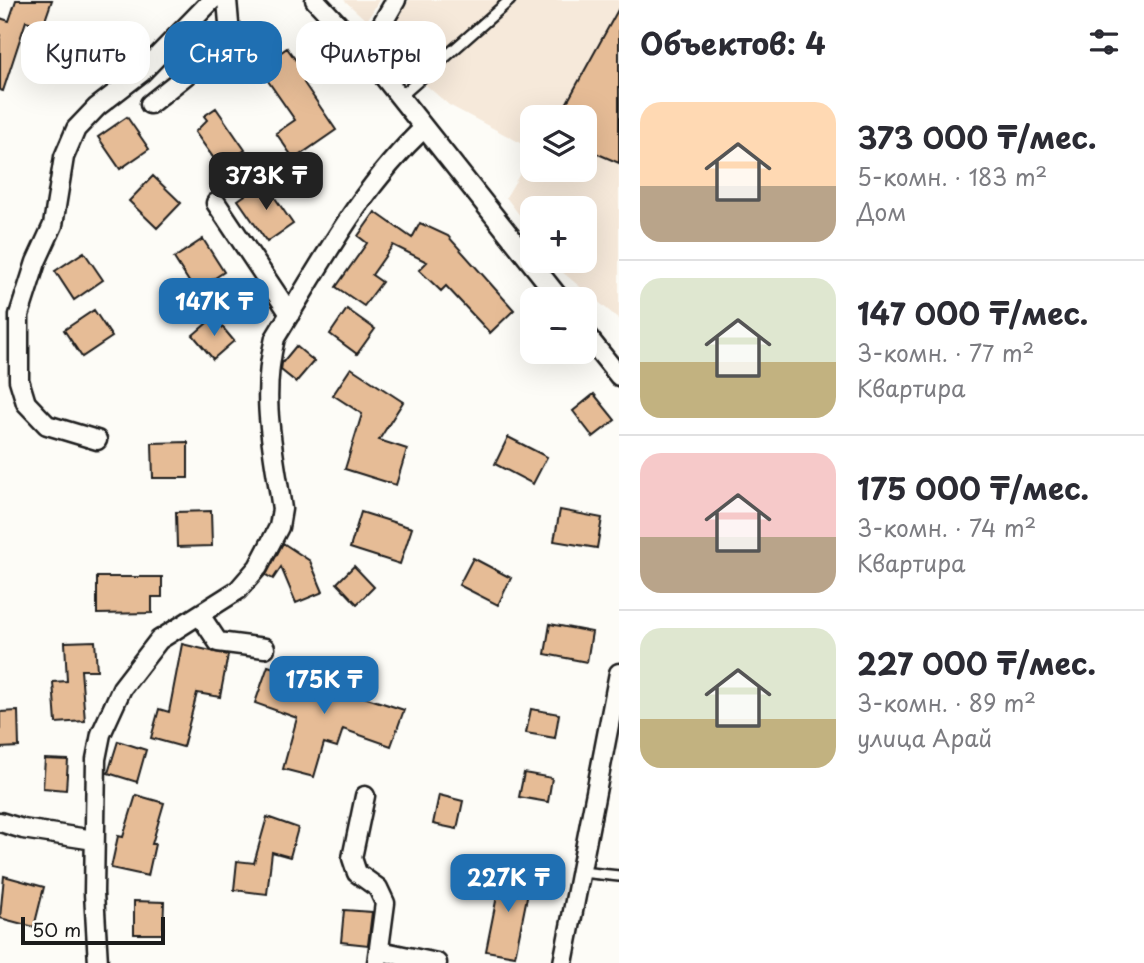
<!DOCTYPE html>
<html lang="ru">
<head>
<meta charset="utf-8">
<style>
	:root { --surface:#fff; --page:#f2f2f3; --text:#2b2b33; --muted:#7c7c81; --line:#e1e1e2; --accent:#1f6fb2 }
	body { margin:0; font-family:"Playpen Sans",sans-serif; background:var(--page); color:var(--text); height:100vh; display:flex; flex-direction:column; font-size:26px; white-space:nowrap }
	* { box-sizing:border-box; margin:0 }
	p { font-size:23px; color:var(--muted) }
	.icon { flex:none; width:38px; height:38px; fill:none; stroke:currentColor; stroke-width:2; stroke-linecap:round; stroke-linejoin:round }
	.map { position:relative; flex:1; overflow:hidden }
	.drawer { display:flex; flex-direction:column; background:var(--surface); width:525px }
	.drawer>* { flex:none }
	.hud { position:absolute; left:21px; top:21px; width:492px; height:63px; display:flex; gap:14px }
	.buttons { position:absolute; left:520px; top:105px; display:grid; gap:14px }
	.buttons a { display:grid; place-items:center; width:77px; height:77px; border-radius:14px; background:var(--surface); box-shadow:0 7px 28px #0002; font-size:35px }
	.scale { position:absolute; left:21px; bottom:18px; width:144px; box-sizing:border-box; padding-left:7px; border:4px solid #1c1c1c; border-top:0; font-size:19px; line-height:24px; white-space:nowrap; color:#1c1c1c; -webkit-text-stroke:5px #fdfcf7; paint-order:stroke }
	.price { position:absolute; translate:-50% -60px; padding:0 16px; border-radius:14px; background:var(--accent); color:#fff; font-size:23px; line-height:46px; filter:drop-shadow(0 2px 4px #0008) }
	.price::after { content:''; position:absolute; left:50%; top:42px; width:21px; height:16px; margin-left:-10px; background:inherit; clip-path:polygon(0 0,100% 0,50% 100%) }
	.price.active { background:#222; color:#fff }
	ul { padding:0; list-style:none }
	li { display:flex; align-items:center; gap:21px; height:175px; padding:0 21px }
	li+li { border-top:2px solid var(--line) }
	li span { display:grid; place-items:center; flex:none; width:196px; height:140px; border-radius:21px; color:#555 }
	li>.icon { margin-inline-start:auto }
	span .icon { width:84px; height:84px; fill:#fffc; stroke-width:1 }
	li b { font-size:30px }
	h2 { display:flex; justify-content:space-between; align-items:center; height:84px; padding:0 21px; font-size:30px }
	.pill { padding:0 24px; border-radius:21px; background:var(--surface); box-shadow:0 7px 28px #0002; font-size:24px; line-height:63px }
	.pill.active { background:var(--accent); color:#fff }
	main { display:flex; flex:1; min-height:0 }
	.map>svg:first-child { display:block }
	.built { fill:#f6e9da }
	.building { fill:#e6bc96; stroke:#1c1c1c; stroke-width:2 }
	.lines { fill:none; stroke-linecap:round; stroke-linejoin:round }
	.lane-casing { stroke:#1c1c1c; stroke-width:14 }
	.street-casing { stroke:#1c1c1c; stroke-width:23 }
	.lane { stroke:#fdfcf7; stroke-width:9 }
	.street { stroke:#fdfcf7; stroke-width:18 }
</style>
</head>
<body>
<main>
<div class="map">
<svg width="619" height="963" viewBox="0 0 619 963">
	<rect width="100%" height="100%" fill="#fdfcf7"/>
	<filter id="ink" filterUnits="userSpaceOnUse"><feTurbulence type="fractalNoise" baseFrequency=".0143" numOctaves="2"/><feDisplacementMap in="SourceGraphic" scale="14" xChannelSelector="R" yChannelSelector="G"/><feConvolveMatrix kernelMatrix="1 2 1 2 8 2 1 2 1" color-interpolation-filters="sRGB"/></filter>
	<g filter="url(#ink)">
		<path class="built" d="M344,0H379L367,21Z
			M409,0H619V319L561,271L553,261H584V208H532V232L506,197L532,154V170H584V117H532V149L449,105L392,56L388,35Z"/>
		<path class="building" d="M16,0H52L43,26L26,21L3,91L0,90V18L9,21Z
			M619,8V163L584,148V117H559Z
			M287,48L310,80L304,83L336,130L294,159L276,133L295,120L259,68Z
			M216,108L245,150L220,167L195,132L207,120L204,116Z
			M127,117L149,149L120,169L98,137Z
			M153,176L181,203L157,228L129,201Z
			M264,182L293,224L267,242L238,200Z
			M375,212L412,238L420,223L448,236L514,310L490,333L446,286L441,291L419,270L427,262L393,245L372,275L382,282L364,306L336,287L367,243L358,236Z
			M203,239L224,272L195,291L174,258Z
			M84,252L103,280L74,300L55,271Z
			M347,309L375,329L357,354L330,334Z
			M94,310L112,337L82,357L64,330Z
			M214,317L234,341L213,359L193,335Z
			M296,346L314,361L296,382L281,370L282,363Z
			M351,368L403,402L379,440L407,449L396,485L345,469L362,414L333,395Z
			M594,394L615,420L593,437L573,411Z
			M508,437L547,457L533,484L495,464Z
			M188,442V478H153L152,443Z
			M560,510L602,518L597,548L554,541Z
			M211,511L212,546L177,547L176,512Z
			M361,512L412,528L400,564L350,548Z
			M283,543L310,561L323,592L296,603L281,567L273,579L266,575Z
			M473,558L511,578L498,605L459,585Z
			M354,566L374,587L357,604L337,583Z
			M97,577H162V597H152V613L97,614Z
			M550,624L592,632L587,662L545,654Z
			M95,641L97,670H81L85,721L56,723L53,682L67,681L65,642Z
			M182,644L228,655L220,697L197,693L183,747L151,738L159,709L169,712Z
			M268,666L404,710L391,746L343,729L337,747L324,743L314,777L283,769L297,718L255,703Z
			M531,709L559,714L555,738L526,733Z
			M18,711L19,747L0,748V712Z
			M118,741L146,750L137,782L108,773Z
			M45,759L68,760L66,790L43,788Z
			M524,773L552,778L548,802L519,797Z
			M136,795L164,803L152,844H155L148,876L111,868L118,836L123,837Z
			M439,795L463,801L457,829L433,824Z
			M267,817L298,828L290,857L272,852L267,894L234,890L237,861L254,863Z
			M502,871L531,877L515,956L486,951Z
			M4,876L44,887L34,927L0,918Z
			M134,901L164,902L163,934H134Z
			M344,910L372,912L368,945L341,942Z"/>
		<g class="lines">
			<g class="lane-casing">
				<path id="lane" d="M400,97L510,0
					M581,872L619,876"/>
			</g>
			<g class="street-casing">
				<path id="street" d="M315,0L365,53L560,299
					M365,53L396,0
					M150,104L220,48L230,35L227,0
					M216,203L290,314
					M584,332L619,376
					M97,440L47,425L26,403L19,380V315L36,262L53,225L64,157L76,129L97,107L141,73L212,0
					M200,615L218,642L265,648
					M365,796L352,858L357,873L378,888L385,903L377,963
					M0,822L23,829L94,840
					M380,951L437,963
					M98,963L94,893L96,759L101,734L122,688L159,640L238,590L258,567L279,527L282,509C273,448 260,399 275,338C321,264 361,187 424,128
					M563,963L619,673"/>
			</g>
			<use href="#lane" class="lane"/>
			<use href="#street" class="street"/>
		</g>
	</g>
</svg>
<div class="buttons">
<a><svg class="icon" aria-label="layers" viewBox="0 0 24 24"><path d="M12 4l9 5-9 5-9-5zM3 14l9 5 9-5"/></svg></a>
<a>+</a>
<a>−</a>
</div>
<div class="scale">50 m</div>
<b class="price active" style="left:266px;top:212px">373K ₸</b>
<b class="price" style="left:214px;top:338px">147K ₸</b>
<b class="price" style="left:324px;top:716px">175K ₸</b>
<b class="price" style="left:508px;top:914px">227K ₸</b>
<div class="hud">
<a class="pill">Купить</a>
<a class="pill active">Снять</a>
<a class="pill">Фильтры</a>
</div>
</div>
<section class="drawer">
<h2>Объектов: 4<svg class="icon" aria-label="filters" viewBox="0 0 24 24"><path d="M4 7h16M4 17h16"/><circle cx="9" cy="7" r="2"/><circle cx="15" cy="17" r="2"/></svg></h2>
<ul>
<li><span style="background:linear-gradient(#ffd9b3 60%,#b9a48a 0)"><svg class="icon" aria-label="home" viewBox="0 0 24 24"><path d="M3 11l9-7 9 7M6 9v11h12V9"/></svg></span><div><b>373 000 ₸/мес.</b><p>5-комн. · 183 m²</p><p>Дом</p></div></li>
<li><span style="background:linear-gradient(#dfe7d0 60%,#c2b280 0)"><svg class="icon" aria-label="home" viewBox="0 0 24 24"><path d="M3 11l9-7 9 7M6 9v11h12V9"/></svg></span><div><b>147 000 ₸/мес.</b><p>3-комн. · 77 m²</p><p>Квартира</p></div></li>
<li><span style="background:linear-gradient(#f6c9c9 60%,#b9a48a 0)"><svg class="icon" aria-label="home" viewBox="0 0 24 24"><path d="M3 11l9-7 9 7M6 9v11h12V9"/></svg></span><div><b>175 000 ₸/мес.</b><p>3-комн. · 74 m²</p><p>Квартира</p></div></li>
<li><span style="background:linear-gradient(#dfe7d0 65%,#c2b280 0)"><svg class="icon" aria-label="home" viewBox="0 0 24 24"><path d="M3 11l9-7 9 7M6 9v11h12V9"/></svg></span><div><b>227 000 ₸/мес.</b><p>3-комн. · 89 m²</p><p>улица Арай</p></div></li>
</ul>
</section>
</main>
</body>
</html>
